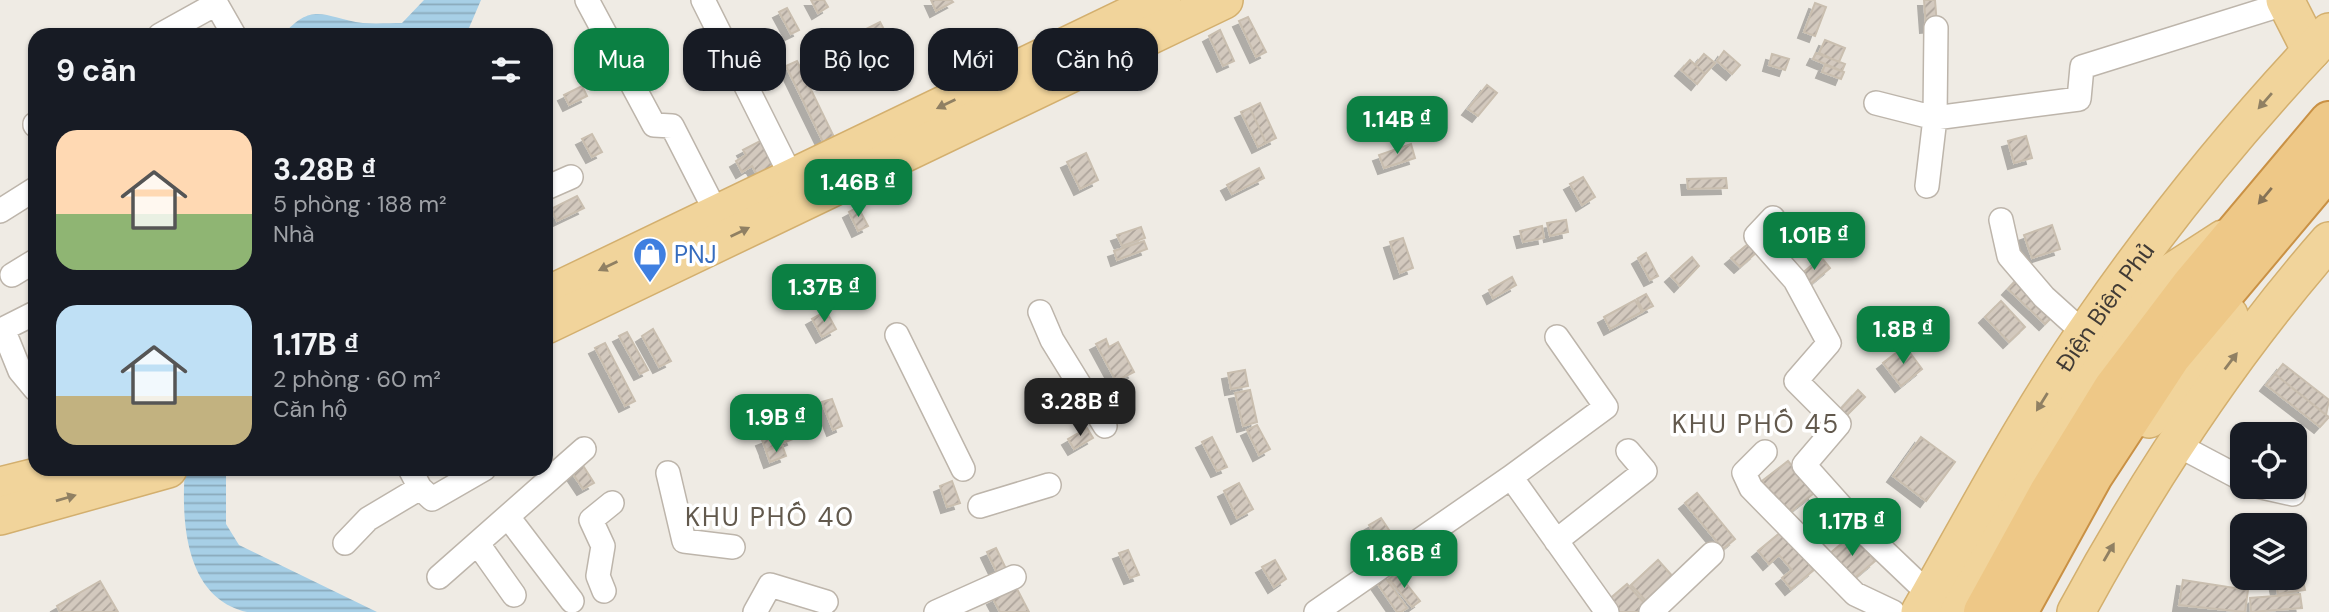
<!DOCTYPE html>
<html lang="vi">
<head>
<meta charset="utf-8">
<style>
	:root { --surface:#171b24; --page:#20242c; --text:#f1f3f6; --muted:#9ea1a6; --accent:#0b8043 }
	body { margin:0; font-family:"DM Sans",sans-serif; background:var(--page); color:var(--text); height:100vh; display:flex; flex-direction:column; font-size:26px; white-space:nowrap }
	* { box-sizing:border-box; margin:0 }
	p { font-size:23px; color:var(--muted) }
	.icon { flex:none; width:38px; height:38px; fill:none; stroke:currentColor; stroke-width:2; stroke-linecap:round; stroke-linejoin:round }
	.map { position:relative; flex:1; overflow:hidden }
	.drawer { position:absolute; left:28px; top:28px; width:525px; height:448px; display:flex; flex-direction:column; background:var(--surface); border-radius:21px; box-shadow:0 2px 5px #0004 }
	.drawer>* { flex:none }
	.guide { position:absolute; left:574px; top:28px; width:665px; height:63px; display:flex; gap:14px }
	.fabs { position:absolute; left:2230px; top:422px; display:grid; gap:14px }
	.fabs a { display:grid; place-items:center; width:77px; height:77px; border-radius:14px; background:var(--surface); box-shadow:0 2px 5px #0004; font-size:35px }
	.price { position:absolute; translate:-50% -60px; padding:0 16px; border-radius:14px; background:var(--accent); color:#fff; font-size:23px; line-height:46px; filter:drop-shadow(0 2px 4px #0008) }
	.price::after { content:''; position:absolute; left:50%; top:42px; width:21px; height:16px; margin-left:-10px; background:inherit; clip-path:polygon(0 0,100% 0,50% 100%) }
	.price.current { background:#222; color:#fff }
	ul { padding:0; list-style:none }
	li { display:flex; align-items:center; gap:21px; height:175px; padding:0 28px }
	li span { display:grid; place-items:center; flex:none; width:196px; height:140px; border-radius:21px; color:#555 }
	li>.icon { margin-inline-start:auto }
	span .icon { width:84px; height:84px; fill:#fffc; stroke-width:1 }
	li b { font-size:30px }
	h2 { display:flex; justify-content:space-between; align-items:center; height:84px; padding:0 28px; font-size:30px }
	.chip { padding:0 24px; border-radius:21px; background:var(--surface); box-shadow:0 2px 5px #0004; font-size:24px; line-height:63px }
	.chip.current { background:var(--accent); color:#fff }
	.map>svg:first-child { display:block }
	.water { fill:url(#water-rules) }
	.building { fill:url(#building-hatch); stroke:#c9beaf; stroke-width:2; filter:url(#shadow) }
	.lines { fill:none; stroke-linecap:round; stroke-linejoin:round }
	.minor-casing { stroke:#bdb5ab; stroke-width:26 }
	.primary-casing { stroke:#d3af6e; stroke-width:40 }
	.trunk-casing { stroke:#c99145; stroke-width:42 }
	.minor { stroke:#fff; stroke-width:23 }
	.primary { stroke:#f1d49b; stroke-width:37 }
	.trunk { stroke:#eec887; stroke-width:38 }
	.oneway { fill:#908063 }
	.oneway2 { fill:#867356 }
	.labels { text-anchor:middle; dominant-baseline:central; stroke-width:7; stroke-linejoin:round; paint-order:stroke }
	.shop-label { font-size:24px; fill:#366cbe; stroke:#fff; text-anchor:start }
	.street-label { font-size:24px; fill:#413b35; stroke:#fff }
	.neighbourhood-label { font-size:26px; letter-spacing:2px; fill:#62594d; stroke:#fff }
</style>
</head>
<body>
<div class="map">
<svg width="2329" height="612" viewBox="0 0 2329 612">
	<defs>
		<pattern id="water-rules" width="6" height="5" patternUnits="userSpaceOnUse" patternTransform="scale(1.75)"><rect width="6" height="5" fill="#a7cfe6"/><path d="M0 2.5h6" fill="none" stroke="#8aa9bb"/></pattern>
		<pattern id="building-hatch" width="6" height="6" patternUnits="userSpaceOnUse" patternTransform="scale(1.75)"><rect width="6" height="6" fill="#d3c9be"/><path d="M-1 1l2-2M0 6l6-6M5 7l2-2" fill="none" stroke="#ada49b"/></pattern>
		<filter id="shadow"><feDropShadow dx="-6" dy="6" stdDeviation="0" flood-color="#0004"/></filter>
	</defs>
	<rect width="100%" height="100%" fill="#efebe4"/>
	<path class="water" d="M424,0H481L466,35H283C313,0 325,18 363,23C376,24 390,23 402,23Z
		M185,469H226V524L239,545L377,612H247C185,598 181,521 185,469Z"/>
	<path class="building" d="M811,0H824L828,7L818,13Z
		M931,0H951L953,2L936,11Z
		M1924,0H1935L1937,26L1926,27Z
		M1815,3L1826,7L1815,36L1804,32Z
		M787,8L799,30L791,34L779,12Z
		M1248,17L1266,52L1256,57L1239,21Z
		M880,22L888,37L871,47L877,57L856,69L840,42Z
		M1220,30L1234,61L1223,66L1209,36Z
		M1825,40L1845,48L1839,62L1819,53Z
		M1724,51L1740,65L1732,74L1717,61Z
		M1816,53L1845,64L1842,71L1813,59Z
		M1704,54L1715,63L1705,74L1695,65Z
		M1772,54L1789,59L1785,70L1769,65Z
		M1690,60L1705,74L1697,84L1681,70Z
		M797,61L834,137L823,142L786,66Z
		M1825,65L1844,72L1841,79L1822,72Z
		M1487,85L1497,93L1478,116L1468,109Z
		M582,86L587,96L569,105L564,95Z
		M1260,103L1276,138L1266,143L1250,108Z
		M1250,108L1266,143L1258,147L1241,112Z
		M592,134L602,152L592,157L582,139Z
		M2026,136L2032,158L2014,163L2008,141Z
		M760,141L775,170L759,178L752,166L742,172L736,161L746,155L743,150Z
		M1411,144L1415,158L1384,168L1379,155Z
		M1086,153L1098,180L1080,189L1067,162Z
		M1259,168L1264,178L1232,194L1227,185Z
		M1583,177L1595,197L1582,205L1570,184Z
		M1726,178L1727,188L1688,189L1687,179Z
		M577,196L584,208L557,221L551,209Z
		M858,207L868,226L858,231L849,212Z
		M1566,220L1568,232L1550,236L1547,223Z
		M2052,225L2060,249L2032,258L2024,235Z
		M1542,226L1544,238L1523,242L1520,231Z
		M1141,227L1145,238L1122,246L1117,235Z
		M1403,238L1413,268L1400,273L1390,242Z
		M1144,241L1147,249L1117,260L1114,251Z
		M1748,244L1756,253L1740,267L1731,258Z
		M1646,253L1658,276L1650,280L1638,258Z
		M1692,257L1699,266L1680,286L1671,276Z
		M1821,257L1830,268L1807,287L1798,277Z
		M2021,275L2058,311L2045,324L2008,289Z
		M1512,277L1516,285L1493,298L1489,290Z
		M1646,294L1653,306L1643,311L1637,299Z
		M1635,300L1642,312L1610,329L1604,317Z
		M2001,301L2025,327L2009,342L1985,317Z
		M826,311L836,329L822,337L812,319Z
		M653,329L671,361L659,367L642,336Z
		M627,332L648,370L640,374L619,336Z
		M1106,339L1109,347L1118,342L1134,372L1116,381L1096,344Z
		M605,343L635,401L625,406L595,348Z
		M1905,346L1922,369L1901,386L1883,363Z
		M2283,364L2329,400L2326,415L2275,374Z
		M1245,370L1248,386L1231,389L1228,373Z
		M2275,374L2329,417L2320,427L2266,385Z
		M1250,390L1257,422L1243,426L1235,393Z
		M1858,390L1865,397L1844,418L1838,412Z
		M832,399L842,426L833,430L822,402Z
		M1257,425L1270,449L1259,455L1247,430Z
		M1087,428L1093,438L1074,449L1068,439Z
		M789,430L793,439L766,450L762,440Z
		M1212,437L1227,467L1217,471L1202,442Z
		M1921,437L1955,462L1926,501L1893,476Z
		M782,445L786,456L770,462L766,451Z
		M1788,461L1814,493L1788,514L1762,481Z
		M582,464L594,483L583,489L569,468Z
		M952,481L960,503L947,507L940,486Z
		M1239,483L1253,509L1237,518L1224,491Z
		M1697,493L1735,539L1723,549L1685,503Z
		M1381,518L1399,545L1387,552L1369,525Z
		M1781,532L1814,570L1791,589L1782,578L1792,570L1779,555L1769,564L1758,551Z
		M1853,534L1875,561L1850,582L1828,555Z
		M996,548L1009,575L1000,579L987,552Z
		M1128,550L1139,575L1130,578L1119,553Z
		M1275,560L1286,579L1274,587L1262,567Z
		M1658,560L1675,579L1648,603L1631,585Z
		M1397,572L1420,601L1412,607L1389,579Z
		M1385,577L1407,608L1401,612H1397L1377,583Z
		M2183,580L2248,590L2245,612L2179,605Z
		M100,581L118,612H60L57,606Z
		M2303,581L2305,590L2278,594L2276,585Z
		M1627,584L1648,607L1642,612H1614L1606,602Z
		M1016,587L1029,612H1000L993,599Z
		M2300,594L2302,608L2251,612L2250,598Z"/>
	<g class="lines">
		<g class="minor-casing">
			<path id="minor" d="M214,0L234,35
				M587,0L654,125L672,126L717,214
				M703,0L792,178
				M160,35L216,4
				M1876,103L1935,118L2079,99L2082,67L2287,3
				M35,124V125
				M1927,186L1935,118L1936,28
				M546,188L571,177
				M0,211L35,189
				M1773,218L1756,236L1795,280L1829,343L1796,381L1839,424L1804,465L1865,533L1930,595
				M2001,220L2009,256L2044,297L2085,334
				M12,275L35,261
				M1040,312L1052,340L1105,426
				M35,313L3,329L20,371L35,389
				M897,335L963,469
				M1557,337L1606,407L1511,477L1607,612
				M2174,443L2242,479
				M1765,452L1744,473L1751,488L1855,594L1893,612
				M668,473L684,541L733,547
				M2257,486L2293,494
				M420,488L432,499L484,469
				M980,506L1049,485
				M508,517L572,601
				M1556,541L1645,471L1628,451
				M345,543L368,519L420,488L410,469
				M478,544L514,595
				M439,577L584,449
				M604,591L598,576L603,546L591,520L612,503
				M755,612L770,585L826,602
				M936,612L1014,577
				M1316,612L1511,477
				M1651,612L1712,554"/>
		</g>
		<g class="primary-casing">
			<g id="primary">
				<path d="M2285,0L2311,51"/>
				<path d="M546,296L1162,0"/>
				<path d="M546,325L1224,0"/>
				<path d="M2149,419L2229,315"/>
				<path d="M0,486L69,469"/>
				<path d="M0,516L168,469"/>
				<path id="s1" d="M1920,612C1976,514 2029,412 2094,320C2164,219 2244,121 2329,32"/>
				<path d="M1959,612L2086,392L2172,272L2223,239"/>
				<path d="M2076,612C2148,479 2229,355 2329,241"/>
			</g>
		</g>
		<g class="trunk-casing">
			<path id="trunk" d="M1983,612L2049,492L2113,388L2191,285L2329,121
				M2018,612L2093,476L2171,357L2329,169"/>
		</g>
		<use href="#minor" class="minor"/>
		<use href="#primary" class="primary"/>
		<use href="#trunk" class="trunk"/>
	</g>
	<defs><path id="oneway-solid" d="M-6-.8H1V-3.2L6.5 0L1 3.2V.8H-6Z" transform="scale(1.75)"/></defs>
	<g class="oneway">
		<use href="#oneway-solid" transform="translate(2265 101) rotate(131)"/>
		<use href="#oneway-solid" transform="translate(946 104) rotate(154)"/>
		<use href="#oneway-solid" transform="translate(740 232) rotate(-26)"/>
		<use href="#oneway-solid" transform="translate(608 266) rotate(154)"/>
		<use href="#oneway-solid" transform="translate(2231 361) rotate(-53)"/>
		<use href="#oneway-solid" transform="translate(2042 402) rotate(122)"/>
		<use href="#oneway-solid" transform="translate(66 498) rotate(-16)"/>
		<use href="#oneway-solid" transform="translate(2109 552) rotate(-60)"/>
	</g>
	<use class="oneway2" href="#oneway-solid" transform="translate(2265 196) rotate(130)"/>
	<defs>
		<g id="shop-pin" transform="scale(1.75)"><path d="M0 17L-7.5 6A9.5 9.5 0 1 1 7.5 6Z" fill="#3f7fe0" stroke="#fff"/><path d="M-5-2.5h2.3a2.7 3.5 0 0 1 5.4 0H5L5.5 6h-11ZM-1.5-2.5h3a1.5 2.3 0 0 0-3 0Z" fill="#fff"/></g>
	</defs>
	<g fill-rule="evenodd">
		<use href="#shop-pin" x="650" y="254"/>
	</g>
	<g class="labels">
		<g class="shop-label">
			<text x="674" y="254">PNJ</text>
		</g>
		<g class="street-label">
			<text stroke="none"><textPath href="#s1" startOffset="357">Điện Biên Phủ</textPath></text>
		</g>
		<g class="neighbourhood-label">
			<text x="1756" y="424">KHU PHỐ 45</text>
			<text x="770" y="517">KHU PHỐ 40</text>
		</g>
	</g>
</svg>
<div class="fabs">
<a><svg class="icon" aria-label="locate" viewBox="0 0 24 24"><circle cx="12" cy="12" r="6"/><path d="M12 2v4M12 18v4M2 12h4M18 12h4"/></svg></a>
<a><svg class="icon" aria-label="layers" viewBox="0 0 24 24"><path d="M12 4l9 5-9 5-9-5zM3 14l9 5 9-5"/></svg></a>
</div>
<b class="price" style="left:1397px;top:156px">1.14B ₫</b>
<b class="price" style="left:858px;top:219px">1.46B ₫</b>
<b class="price" style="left:1814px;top:272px">1.01B ₫</b>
<b class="price" style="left:824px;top:324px">1.37B ₫</b>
<b class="price" style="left:1903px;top:366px">1.8B ₫</b>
<b class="price current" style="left:1080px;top:438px">3.28B ₫</b>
<b class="price" style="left:776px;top:454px">1.9B ₫</b>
<b class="price" style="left:1852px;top:558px">1.17B ₫</b>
<b class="price" style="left:1404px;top:590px">1.86B ₫</b>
<div class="guide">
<a class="chip current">Mua</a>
<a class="chip">Thuê</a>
<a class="chip">Bộ lọc</a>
<a class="chip">Mới</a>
<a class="chip">Căn hộ</a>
</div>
<section class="drawer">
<h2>9 căn<svg class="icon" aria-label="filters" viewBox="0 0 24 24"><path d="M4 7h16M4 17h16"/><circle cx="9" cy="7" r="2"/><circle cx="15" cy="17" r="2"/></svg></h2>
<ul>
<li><span style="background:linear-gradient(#ffd9b3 60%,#8fb573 0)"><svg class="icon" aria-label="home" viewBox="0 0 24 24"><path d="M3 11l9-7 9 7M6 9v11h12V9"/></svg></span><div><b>3.28B ₫</b><p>5 phòng · 188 m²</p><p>Nhà</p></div></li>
<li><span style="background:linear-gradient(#bfe0f5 65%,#c2b280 0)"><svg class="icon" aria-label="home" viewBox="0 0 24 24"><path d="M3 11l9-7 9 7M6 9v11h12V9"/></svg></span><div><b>1.17B ₫</b><p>2 phòng · 60 m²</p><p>Căn hộ</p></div></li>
</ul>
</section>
</div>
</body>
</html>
